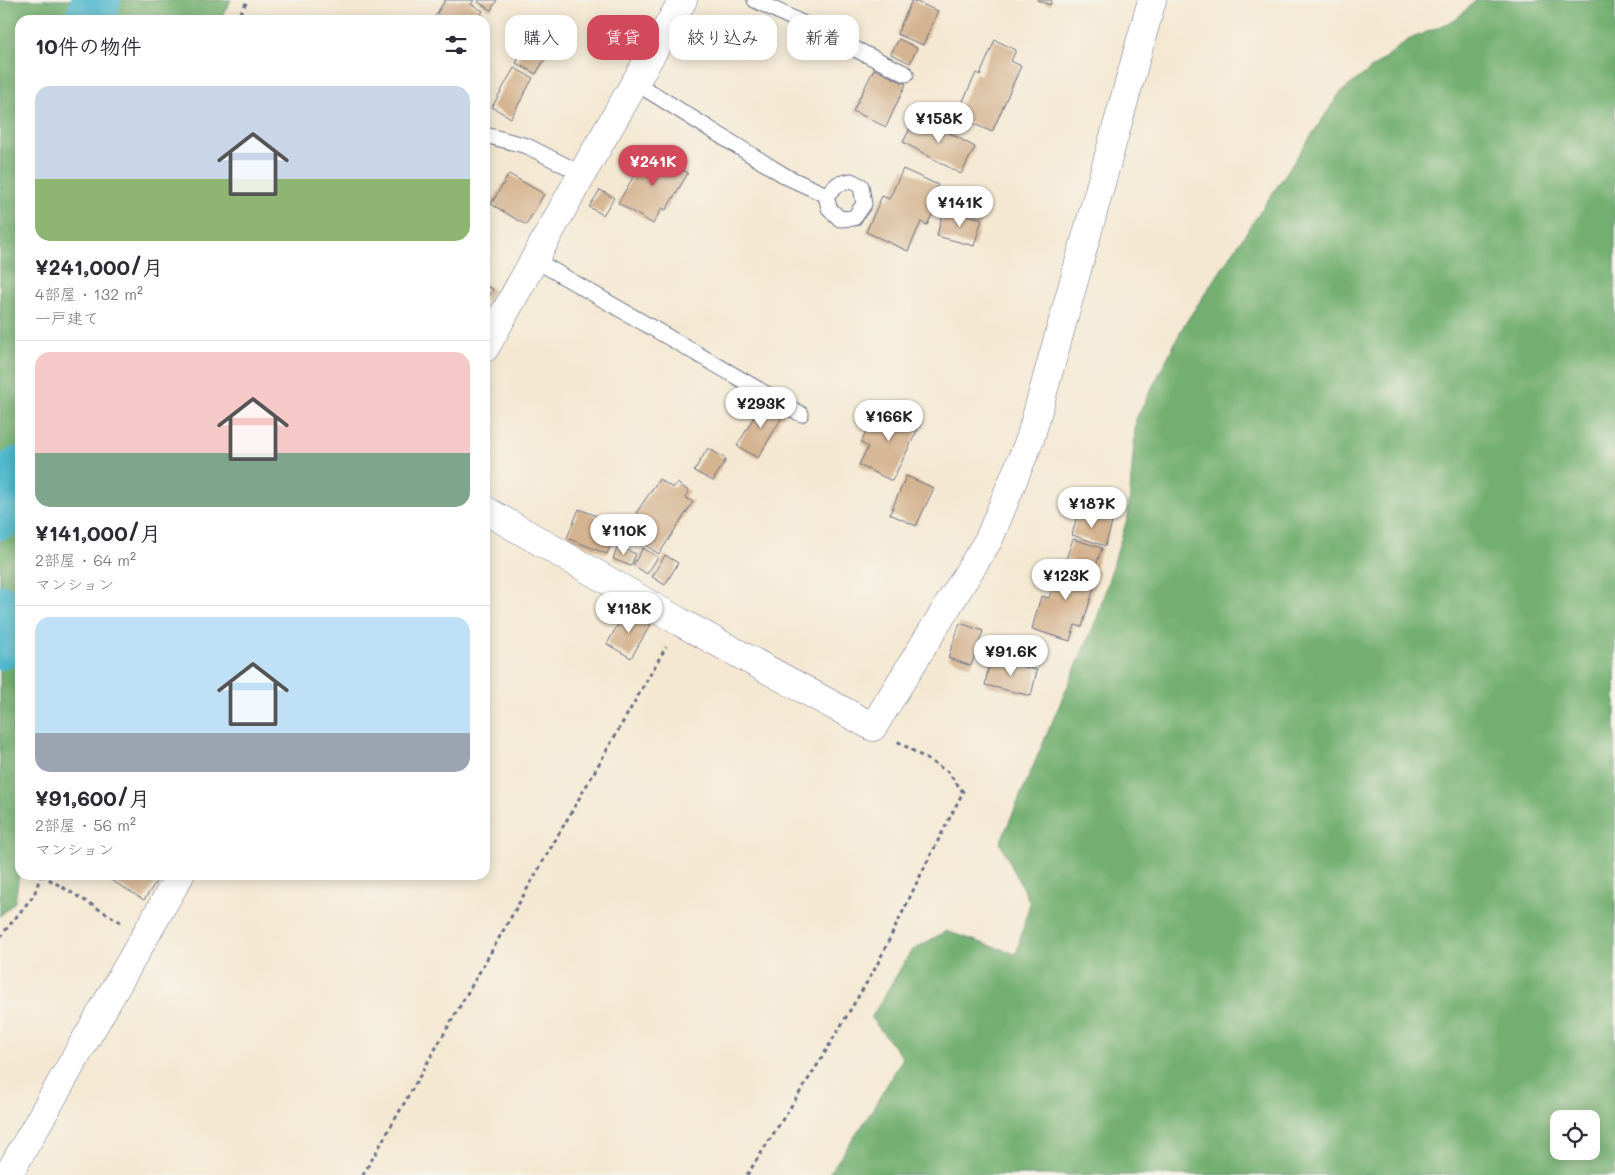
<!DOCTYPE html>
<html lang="ja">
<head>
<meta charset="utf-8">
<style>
	:root { --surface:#fff; --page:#f2f2f3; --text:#2b2b33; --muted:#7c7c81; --line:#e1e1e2; --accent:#d1495b }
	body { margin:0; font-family:Mali,"Klee One",sans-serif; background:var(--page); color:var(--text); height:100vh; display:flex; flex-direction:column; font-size:19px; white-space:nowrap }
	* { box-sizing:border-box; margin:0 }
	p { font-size:16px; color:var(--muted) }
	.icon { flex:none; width:28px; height:28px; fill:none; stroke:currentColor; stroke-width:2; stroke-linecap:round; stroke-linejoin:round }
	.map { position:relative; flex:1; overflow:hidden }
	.details { position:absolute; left:15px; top:15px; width:475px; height:865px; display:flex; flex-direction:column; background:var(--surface); border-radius:15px; box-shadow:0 2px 12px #0003 }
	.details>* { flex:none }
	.guide { position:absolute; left:505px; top:15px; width:475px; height:45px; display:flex; gap:10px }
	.tools { position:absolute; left:1550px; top:1110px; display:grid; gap:10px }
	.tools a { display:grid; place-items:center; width:50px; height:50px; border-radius:10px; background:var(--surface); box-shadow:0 2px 12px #0003; font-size:25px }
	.price { position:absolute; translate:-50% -42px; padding:0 11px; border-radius:18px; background:#fff; color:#222; font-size:16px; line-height:32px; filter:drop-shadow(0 1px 2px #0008) }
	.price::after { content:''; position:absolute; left:50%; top:30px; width:15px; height:11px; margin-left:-8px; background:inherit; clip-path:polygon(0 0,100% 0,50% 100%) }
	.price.selected { background:var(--accent); color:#fff }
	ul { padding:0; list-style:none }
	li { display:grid; align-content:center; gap:10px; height:265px; padding:0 20px }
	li+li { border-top:1px solid var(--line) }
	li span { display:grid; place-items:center; height:155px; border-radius:15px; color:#555 }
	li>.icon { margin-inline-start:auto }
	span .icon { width:90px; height:90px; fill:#fffc; stroke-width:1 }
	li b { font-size:21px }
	h2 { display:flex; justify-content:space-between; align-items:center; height:60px; padding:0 20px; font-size:21px }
	.chip { padding:0 18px; border-radius:15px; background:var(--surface); box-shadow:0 2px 12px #0003; font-size:18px; line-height:45px }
	.chip.selected { background:var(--accent); color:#fff }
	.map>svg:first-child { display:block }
	.forest { fill:#72af6f; stroke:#466f66; fill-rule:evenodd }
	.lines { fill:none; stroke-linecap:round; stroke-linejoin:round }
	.river { stroke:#4eb7cc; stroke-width:50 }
	.building { fill:#d4b390 }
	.lane-casing { stroke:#677087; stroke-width:17 }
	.street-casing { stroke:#677087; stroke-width:29 }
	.path { stroke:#677087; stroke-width:3; stroke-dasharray:4 4; stroke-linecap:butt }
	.lane { stroke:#fff; stroke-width:15 }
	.street { stroke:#fff; stroke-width:28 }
</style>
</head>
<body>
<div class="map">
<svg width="1615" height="1175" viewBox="0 0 1615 1175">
	<rect width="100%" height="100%" fill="#f7f3e8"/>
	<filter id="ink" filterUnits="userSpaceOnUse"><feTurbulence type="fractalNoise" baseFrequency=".02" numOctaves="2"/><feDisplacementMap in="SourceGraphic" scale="10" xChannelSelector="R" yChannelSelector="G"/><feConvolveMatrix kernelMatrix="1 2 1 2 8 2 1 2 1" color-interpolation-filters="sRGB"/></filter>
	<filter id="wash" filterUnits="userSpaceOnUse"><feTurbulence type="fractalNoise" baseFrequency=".0096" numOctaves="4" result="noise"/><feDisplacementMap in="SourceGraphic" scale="20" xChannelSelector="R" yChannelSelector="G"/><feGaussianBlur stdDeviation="1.12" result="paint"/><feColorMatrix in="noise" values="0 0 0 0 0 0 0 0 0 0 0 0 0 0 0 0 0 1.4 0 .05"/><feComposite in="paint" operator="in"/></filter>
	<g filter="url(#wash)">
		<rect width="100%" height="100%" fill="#f4e8d2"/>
		<path class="forest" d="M0,0H231L220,20H20V698L14,738L20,789V869L15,902L0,916Z
			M1476,0H1615V1175H828L866,1120L903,1058L871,1018L911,951L946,931L1016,954L1030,903L1000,843L1097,618L1128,516L1136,419L1184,325L1340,93L1408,40L1455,20ZM1559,1119H1591V1151H1559Z"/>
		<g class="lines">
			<path class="river" d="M90,20L96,0
				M0,515L20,471
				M0,609L4,629L0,645"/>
		</g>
		<g id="blocks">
			<path class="building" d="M445,0H474L471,4L483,11L477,20H433Z
				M479,0H497L491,10L478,2Z
				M912,0L938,11L923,45L897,34Z
				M1037,0H1052L1050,5Z
				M541,20L561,31L536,74L516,63Z
				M899,39L917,48L910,63L891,54Z
				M995,40L1016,50L1011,61L1021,66L992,132L956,116L976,73L980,75Z
				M514,68L533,78L511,118L492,107Z
				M874,69L906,84L886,127L853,111Z
				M917,115L975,147L961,174L903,142Z
				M649,150L688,173L666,210L662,208L653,224L618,203Z
				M903,169L938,185L928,208L934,211L927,225L921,222L908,251L866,232L882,196L889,199Z
				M509,174L544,194L526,225L491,204Z
				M600,190L614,198L603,215L589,207Z
				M950,210L982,219L974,246L937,236L942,215L948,217Z
				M485,285L493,289L487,301L485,300Z
				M764,400L785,412L758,458L737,446Z
				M886,403L922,421L892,481L859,465L868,447L861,443L867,430L871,432Z
				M708,448L726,459L713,481L694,471Z
				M906,476L934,488L916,526L890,514Z
				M659,479L673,488L677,483L689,491L685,497L693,502L659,554L630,535L636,526L630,522Z
				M579,509L619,525L607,554L567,538Z
				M1078,513L1112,523L1105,546L1072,535Z
				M1073,539L1102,548L1095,568L1066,559Z
				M618,546L636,554L631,566L613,559Z
				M643,548L658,557L647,574L633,565Z
				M665,555L678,563L665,585L652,577Z
				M1060,560L1099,571L1082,627L1075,625L1070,641L1032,629L1041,596L1049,598Z
				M626,610L651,624L631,658L607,644Z
				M960,623L983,631L971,666L948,658Z
				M990,659L1037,670L1031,696L985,685Z
				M103,875H154L158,879L144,900Z"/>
		</g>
	</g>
	<g filter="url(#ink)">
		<use href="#blocks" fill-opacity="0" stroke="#677087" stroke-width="1"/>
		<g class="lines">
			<g class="lane-casing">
				<path id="lane" d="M755,0L906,74
					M636,83L787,177L826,195
					M485,135L527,146L582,174
					M851,181L861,186L864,204L854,218L840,219L829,208L826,195L838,184Z
					M535,260L801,414"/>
			</g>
			<g class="street-casing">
				<path id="street" d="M485,348L582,174L683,0
					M485,510L680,622L873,727L989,539L1030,439L1152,0
					M8,1175L180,875"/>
			</g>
			<path class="path" d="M236,20L248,0
				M42,875L122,923
				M0,937L34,895L41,875
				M363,1175L666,647
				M747,1175L818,1064L876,967L925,866L963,792L948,772L897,741"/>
			<use href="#lane" class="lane"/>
			<use href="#street" class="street"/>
		</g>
	</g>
</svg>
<div class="tools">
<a><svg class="icon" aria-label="locate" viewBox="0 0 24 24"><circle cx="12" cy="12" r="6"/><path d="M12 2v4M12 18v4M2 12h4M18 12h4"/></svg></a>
</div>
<b class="price" style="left:939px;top:144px">¥158K</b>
<b class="price selected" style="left:653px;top:187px">¥241K</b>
<b class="price" style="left:960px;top:228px">¥141K</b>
<b class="price" style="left:761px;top:429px">¥293K</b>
<b class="price" style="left:889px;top:442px">¥166K</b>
<b class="price" style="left:1092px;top:529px">¥187K</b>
<b class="price" style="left:624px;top:556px">¥110K</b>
<b class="price" style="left:1066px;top:601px">¥123K</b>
<b class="price" style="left:629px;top:634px">¥118K</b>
<b class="price" style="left:1011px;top:677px">¥91.6K</b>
<div class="guide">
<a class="chip">購入</a>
<a class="chip selected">賃貸</a>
<a class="chip">絞り込み</a>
<a class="chip">新着</a>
</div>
<section class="details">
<h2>10件の物件<svg class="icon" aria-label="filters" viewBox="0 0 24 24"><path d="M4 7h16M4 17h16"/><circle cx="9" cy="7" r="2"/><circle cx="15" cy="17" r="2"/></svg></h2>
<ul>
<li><span style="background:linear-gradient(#c9d6e8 60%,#8fb573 0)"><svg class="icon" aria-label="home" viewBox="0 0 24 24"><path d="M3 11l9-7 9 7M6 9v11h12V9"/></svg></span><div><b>¥241,000/月</b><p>4部屋 · 132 m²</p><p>一戸建て</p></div></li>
<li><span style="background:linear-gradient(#f6c9c9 65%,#7fa58c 0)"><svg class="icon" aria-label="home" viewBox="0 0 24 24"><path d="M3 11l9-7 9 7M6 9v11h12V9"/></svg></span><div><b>¥141,000/月</b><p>2部屋 · 64 m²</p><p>マンション</p></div></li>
<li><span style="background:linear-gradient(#bfe0f5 75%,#9aa5b1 0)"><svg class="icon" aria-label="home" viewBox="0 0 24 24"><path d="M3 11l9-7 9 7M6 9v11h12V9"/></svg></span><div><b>¥91,600/月</b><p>2部屋 · 56 m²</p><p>マンション</p></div></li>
</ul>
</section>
</div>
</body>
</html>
